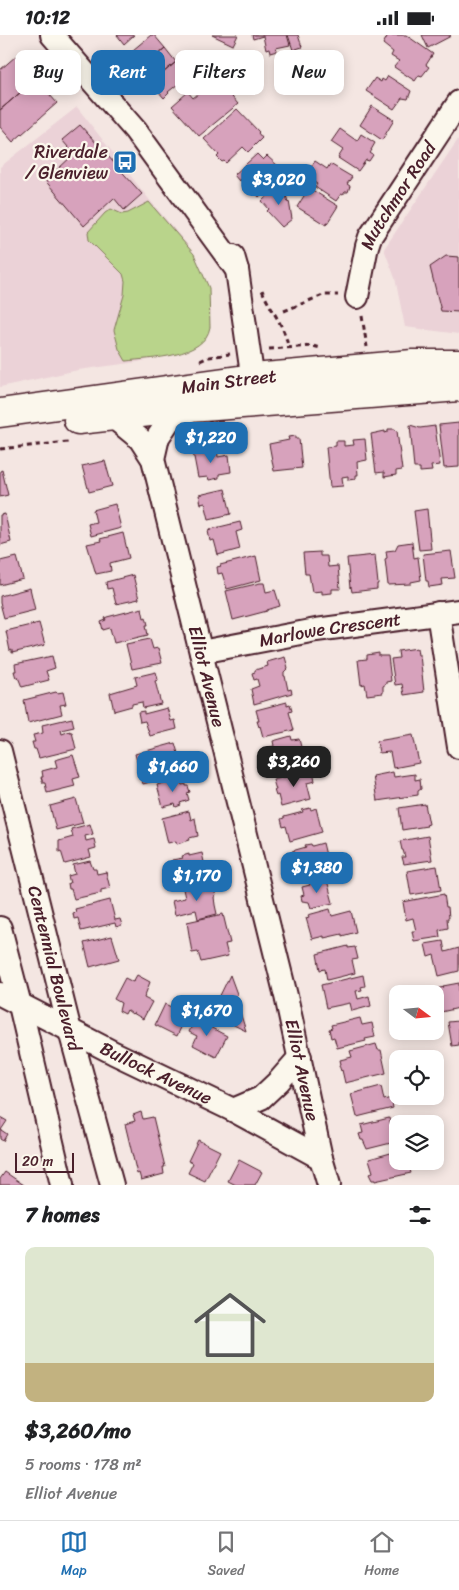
<!DOCTYPE html>
<html lang="en">
<head>
<meta charset="utf-8">
<style>
	:root { --surface:#fff; --page:#f6f6f6; --text:#202124; --muted:#757577; --line:#e0e0e0; --accent:#1f6fb2 }
	body { margin:0; font-family:Sriracha,sans-serif; background:var(--page); color:var(--text); height:100vh; display:flex; flex-direction:column; font-size:19px; white-space:nowrap }
	* { box-sizing:border-box; margin:0 }
	p { font-size:16px; color:var(--muted) }
	.icon { flex:none; width:28px; height:28px; fill:none; stroke:currentColor; stroke-width:2; stroke-linecap:round; stroke-linejoin:round }
	.map { position:relative; height:1150px; overflow:hidden }
	.details { display:flex; flex-direction:column; background:var(--surface); flex:1 }
	.details>* { flex:none }
	.hud { position:absolute; left:15px; top:15px; width:430px; height:45px; display:flex; gap:10px }
	.needle { width:32px; rotate:106deg }
	.buttons { position:absolute; left:389px; top:950px; display:grid; gap:10px }
	.buttons a { display:grid; place-items:center; width:55px; height:55px; border-radius:10px; background:var(--surface); box-shadow:0 2px 12px #0003; font-size:25px }
	.scale { position:absolute; left:15px; bottom:12px; width:59px; box-sizing:border-box; padding-left:5px; border:2px solid #4a1f2b; border-top:0; font-size:14px; line-height:18px; white-space:nowrap; color:#4a1f2b; -webkit-text-stroke:4px #fbf7ec; paint-order:stroke }
	.price { position:absolute; translate:-50% -42px; padding:0 11px; border-radius:10px; background:var(--accent); color:#fff; font-size:16px; line-height:32px; filter:drop-shadow(0 1px 2px #0008) }
	.price::after { content:''; position:absolute; left:50%; top:30px; width:15px; height:11px; margin-left:-8px; background:inherit; clip-path:polygon(0 0,100% 0,50% 100%) }
	.price.on { background:#222; color:#fff }
	ul { padding:0; list-style:none }
	li { display:grid; align-content:center; gap:10px; height:265px; padding:0 25px }
	li span { display:grid; place-items:center; height:155px; border-radius:10px; color:#555 }
	li>.icon { margin-inline-start:auto }
	span .icon { width:90px; height:90px; fill:#fffc; stroke-width:1 }
	li b { font-size:21px }
	h2 { display:flex; justify-content:space-between; align-items:center; height:60px; padding:0 25px; font-size:21px }
	.pill { padding:0 18px; border-radius:10px; background:var(--surface); box-shadow:0 2px 12px #0003; font-size:18px; line-height:45px }
	.pill.on { background:var(--accent); color:#fff }
	.status { display:flex; justify-content:space-between; align-items:center; height:35px; padding:0 25px; background:var(--surface); direction:ltr }
	.status svg { height:14px; fill:currentColor }
	.dock { display:flex; justify-content:space-around; align-items:center; height:70px; border-top:1px solid var(--line); background:var(--surface); font-size:14px; color:var(--muted) }
	.dock a { display:grid; justify-items:center; gap:2px }
	.dock .on { color:var(--accent) }
	.map>svg:first-child { display:block }
	.built { fill:#ebd2d7 }
	.green { fill:#b9d48b; stroke:#827a5b }
	.building { fill:#d7a2bc; stroke:#4a1f2b }
	.lines { fill:none; stroke-linecap:round; stroke-linejoin:round }
	.minor-casing { stroke:#4a1f2b; stroke-width:26 }
	.major-casing { stroke:#4a1f2b; stroke-width:31 }
	.path { stroke:#4a1f2b; stroke-width:3; stroke-dasharray:5 4; stroke-linecap:butt }
	.minor { stroke:#fbf7ec; stroke-width:22 }
	.major { stroke:#fbf7ec; stroke-width:28 }
	.labels { text-anchor:middle; dominant-baseline:central; stroke-width:4.5; stroke-linejoin:round; paint-order:stroke }
	.poi-label { font-size:18px; fill:#4a1f2b; stroke:#fbf7ec; text-anchor:end }
	.street-label { font-size:18px; fill:#4a1f2b; stroke:#fbf7ec }
</style>
</head>
<body>
<div class="status"><b>10:12</b><svg viewBox="0 0 49 12"><path d="M0 12V9h3v3zM5 12V6h3v6zM10 12V3h3v9zM15 12V0h3v12zM26 1h20v11H26zM47 4h2v5h-2z"/></svg></div>
<div class="map">
<svg width="459" height="1150" viewBox="0 0 459 1150">
	<rect width="100%" height="100%" fill="#f4e6e2"/>
	<filter id="ink" filterUnits="userSpaceOnUse"><feTurbulence type="fractalNoise" baseFrequency=".02" numOctaves="2"/><feDisplacementMap in="SourceGraphic" scale="10" xChannelSelector="R" yChannelSelector="G"/><feConvolveMatrix kernelMatrix="1 2 1 2 8 2 1 2 1" color-interpolation-filters="sRGB"/></filter>
	<g filter="url(#ink)">
		<path class="built" d="M77,72L148,163L191,214L205,246L211,277L204,305L187,316L138,327L78,335L0,352V132Z
			M459,103V299L405,292L395,243L384,214Z"/>
		<path class="green" d="M149,167L194,219L209,253L210,292C205,323 150,323 126,326L119,314L114,295L124,260L125,246L123,239L89,205L88,197L105,178L111,174L122,179L128,178Z"/>
		<path class="building" d="M117,0H134L124,9Z
			M151,0H154L165,13L139,35L127,20Z
			M212,0H238L233,10Z
			M252,0H287L290,10L276,13L277,16L270,18L269,14L266,15L263,1L253,4Z
			M288,0H298L302,12L293,15Z
			M388,0H406L433,19L426,30L429,32L422,41L419,40L415,46L394,32L399,26L391,21L393,17L383,9Z
			M422,0H450L451,1L428,13Z
			M165,13L176,27L151,48L139,35Z
			M16,21L36,44L0,75V35Z
			M176,27L188,41L168,57L169,58L164,63L151,48Z
			M388,41L411,56L408,64L402,63L394,74L366,56L375,43L381,47L382,44L385,46Z
			M36,44L57,68L13,107L0,92V75Z
			M217,44L219,47L222,44L225,47L228,44L233,49L229,52L230,54L227,56L238,69L199,101L172,71L188,57L193,63Z
			M372,71L394,85L382,105L360,90Z
			M237,74L259,97L258,98L262,103L248,117L243,112L226,128L224,126L222,127L217,122L219,120L204,104Z
			M80,90L142,159L124,175L114,163L84,191L43,143L55,133L57,135L74,119L62,105Z
			M340,94L357,106L361,99L375,108L371,115H372L370,118L373,120L369,126L366,125L358,136L338,123L343,115L331,107Z
			M257,119L263,125L267,121L278,131L268,141L274,148L259,162L253,155L251,156L240,144L239,146L234,140Z
			M315,126L327,134L330,129L352,142L347,149L350,151L348,157H345L343,160L341,159L336,166L315,152L317,149L305,141Z
			M280,149L284,153L288,167L289,166L292,184L282,192L267,176L269,174L262,166Z
			M309,153L338,171L326,190L297,172Z
			M446,221L459,222V277L441,276L430,232Z
			M459,388V432L444,433L439,390Z
			M410,390L420,393L435,391L440,430L431,431L432,436L420,437V433H414Z
			M388,394H395L396,396H397L402,435L396,436V440L384,442V437L376,438L371,399L385,396V398L388,397Z
			M296,401V404H299L302,433L274,436L269,409L289,405L288,402Z
			M365,404L367,425L357,427L358,440H356V444L348,445V441L342,442L343,451L330,452L326,412L336,411V406H344V411L354,410L353,405Z
			M217,413L218,422L229,420L231,437L219,439V443L209,445L208,442L198,443L193,417Z
			M105,426L112,451L89,457L82,431Z
			M2,435L8,460L0,462V436Z
			M225,454L231,479L209,484L205,468L201,469L199,460Z
			M115,469L121,493L91,501L88,489L96,487L93,475Z
			M427,474L431,514L419,515L414,476Z
			M5,479L11,507L0,510V480Z
			M240,487L242,495L236,497L240,514L218,520L214,505L210,506L208,496L211,495V494Z
			M123,498L129,523L110,528L111,536L96,539L87,509L101,506L100,504Z
			M412,507L414,523L418,522L421,545L411,547V549L388,550L385,524L387,523L386,516L395,515L398,509Z
			M451,516L455,543L442,544L443,550L429,552L428,546H426L423,519Z
			M320,517V521H327L328,532L338,531L340,554H332V558L322,559V556L312,557L309,539H305L303,518Z
			M375,520L378,549H377V554L352,557L351,552L350,553L347,523Z
			M256,521L261,545L227,554L222,538L218,539L217,532L221,531L220,530Z
			M17,522L23,544L0,550V526Z
			M133,540L139,564L116,569L112,553L107,554L106,547Z
			M260,548H264L266,557L275,555L280,571L267,575V576L233,585L226,556Z
			M30,553L35,575L4,583L0,568V561Z
			M142,573L144,583L146,582L148,590H146L148,600L114,608L110,593L103,595L101,587L106,585L105,583L107,582Z
			M39,588L45,610L12,618V615L10,616L6,596Z
			M150,604L153,614L158,613L162,628L132,634L126,609Z
			M417,613L418,620H420L424,657L404,660L402,649L395,650L391,624L399,623L398,616Z
			M379,618V621H388L391,646L386,647V649L383,651V658L367,660L365,649L361,650L358,625L367,624V620Z
			M52,621L55,633L46,636L49,645L22,652L18,642L16,643L14,636H16L15,629Z
			M285,622L288,633L284,637V641H285L288,655L291,654L292,658L254,669L251,654L259,651L257,644L254,645L252,638L255,637V635L268,631L267,627Z
			M156,637L158,645L155,646L161,669L143,673L142,667L132,669V671L114,676L110,658L137,650L135,642Z
			M56,657L57,658L63,657L66,669L60,670L62,679L28,688L24,665Z
			M287,667V670L290,669L292,676L289,677L294,695L263,702L260,691L259,692L257,686H259L256,675Z
			M167,673L171,686L175,685L177,694L150,701L145,686L140,687L138,677L144,676V679Z
			M72,683L74,692L61,695L62,699L70,696V697H72L76,714L39,723L36,714H34L32,707H35L33,700L43,698L42,690Z
			M413,700L419,728L393,733L390,717L379,718L377,706Z
			M291,701L292,705L299,704L305,728L272,736L266,713L274,711L273,706Z
			M175,708L182,732L167,736L169,742L166,743V744L161,746V744L143,749L135,719Z
			M73,720L80,742L73,744L75,751L47,758L45,748H43L41,742H43L42,736L57,732L55,725Z
			M313,735L315,746L307,748L311,764L281,772L278,760L276,761L274,755H276L273,745Z
			M393,737L394,742L415,739V745L420,744L421,754L418,756V760L377,766L373,741Z
			M180,743L182,750L186,749V751H188L190,757L187,758L189,765L180,768L181,770L176,772L175,769L163,772L157,750Z
			M76,764L83,788L56,795L50,771Z
			M425,769L429,789L426,790L427,791L402,795L399,773Z
			M310,773L311,775L316,773L322,797L290,806L286,791L283,792L281,784L284,783V782L303,777L302,775Z
			M189,776L191,785L195,783L198,801L189,803L190,805L177,809L176,806L168,808L162,783Z
			M90,789L93,799L85,801L86,806L94,804L96,813L89,815L91,822L65,829L61,816L59,817V806L73,802L71,794Z
			M428,801L432,825L404,829L402,822H405L403,815H402L400,806Z
			M323,808L329,833L301,840L300,833L296,834L295,831H293L292,826L294,825L292,816L306,812L305,810L311,809L312,811Z
			M202,818L206,836L204,837L206,844L178,850L172,825L183,823L182,821L189,819V821Z
			M90,826L93,834H96L97,839L106,837L110,853L101,855V858L74,864L71,854H69L68,848H70L68,841L75,839L73,830Z
			M437,831L441,855L411,860L407,836Z
			M327,845L333,868L311,873L309,867L302,866L301,861L304,860L302,852L310,850L309,848L315,846V848Z
			M206,848L207,854L212,853V855H214L216,861L214,862L215,870L217,879L198,884L196,875L175,880L172,866L185,863L183,854Z
			M444,859L446,872H448L449,883H447L448,893L439,895L440,902L414,906L412,896H416L413,883L406,885L403,867Z
			M110,865L115,885L120,884L122,890L116,892L115,888L81,896L78,883L74,884L73,878L76,877L75,874Z
			M330,874L332,881L351,876L356,897L342,901V899L324,903V901L312,904L306,883L309,882L308,880Z
			M223,879L230,908L225,909L228,921L201,927L198,917L192,918L187,887Z
			M112,901L119,924L90,932L84,908Z
			M443,906L445,917L459,913V936L439,941L434,920L428,922L425,909Z
			M348,911V913L355,912L358,924L352,925L355,938L327,945L325,934L320,935L317,919Z
			M137,940L150,947L144,963L152,967L143,984L133,978L132,979L127,975L125,979L119,976L121,968L114,964L125,943L133,947Z
			M230,940L237,959L236,961L240,971L239,974L246,996L211,979Z
			M363,940L365,951L361,952L362,955L356,956L358,964L369,961L371,971L352,976L350,968L326,973L321,950Z
			M459,948V973L441,977L435,955L436,954L444,952L443,951Z
			M165,969L187,980L177,1001L155,990Z
			M197,980L208,986L206,990L227,1001L216,1022L193,1010L197,1001L189,997Z
			M360,983L362,990L372,988L375,1002L365,1004L366,1006L337,1013L334,1002L331,1003L329,994L332,993L331,990Z
			M459,986V1010L452,1011L448,987Z
			M376,1009L378,1015H381L386,1038L345,1048L342,1035L341,1036L339,1030L341,1029L340,1025L352,1022L350,1016Z
			M381,1051L384,1065L391,1063L393,1073L357,1082L351,1059Z
			M141,1077L143,1084L153,1082L165,1132H163L164,1139L141,1145L139,1138L137,1139L125,1089L135,1086L133,1080Z
			M0,1082L7,1086L1,1095L7,1099L3,1106L0,1104Z
			M389,1083L395,1107L367,1114L363,1105H361L359,1099L363,1098L361,1090Z
			M198,1105L220,1116L205,1146L188,1138L193,1128L188,1126Z
			M398,1116V1126H407L411,1138L375,1146V1145H372L369,1139L373,1137L369,1124Z
			M239,1125L262,1137L255,1150H236L228,1146Z
			M5,1137L24,1150H0V1144Z"/>
		<g class="lines">
			<g class="minor-casing">
				<g id="minor">
					<path d="M52,0L135,95L237,235"/>
					<path d="M233,221L237,235L255,360"/>
					<path id="s1" d="M357,262L367,211L370,202L459,67"/>
					<path id="s2" d="M112,381L140,404L153,424L286,961L321,1123L329,1150"/>
					<path d="M153,424L158,402L177,374"/>
					<path d="M438,578L459,712"/>
					<path id="s3" d="M201,617L316,595L459,576"/>
					<path id="s4" d="M0,716L70,996L112,1150"/>
					<path d="M0,893L20,970L62,1150"/>
					<path id="s5" d="M0,959L114,1018L233,1075L321,1123"/>
					<path d="M233,1075L261,1063L279,1046L300,1022"/>
				</g>
			</g>
			<g class="major-casing">
				<g id="major">
					<path id="s6" d="M0,378L253,343L413,329H459"/>
					<path d="M78,385L177,374L459,352"/>
				</g>
			</g>
			<path class="path" d="M262,255C270,275 285,290 288,312
				M284,276L323,260H338
				M362,281L367,312
				M269,314L313,311L320,313
				M200,326L209,322L230,319
				M0,414L68,407"/>
			<use href="#minor" class="minor"/>
			<use href="#major" class="major"/>
		</g>
	</g>
	<defs>
		<g id="bus-square" transform="scale(1.25)"><rect x="-9" y="-9" width="18" height="18" rx="4" fill="#1f6fb2" stroke="#fbf7ec"/><path d="M-5-6H5V4H4V6H2V4H-2V6H-4V4H-5ZM-3.5-4V0h7V-4ZM-3.5 1.2v1.5H-2V1.2ZM2 1.2v1.5H3.5V1.2Z" fill="#fff"/></g>
	</defs>
	<g fill-rule="evenodd">
		<use href="#bus-square" x="125" y="127"/>
	</g>
	<g class="labels">
		<g class="poi-label">
			<text x="108" y="117">Riverdale<tspan x="108" dy="21">/ Glenview</tspan></text>
		</g>
		<g class="street-label">
			<text stroke="none"><textPath href="#s1" startOffset="111">Mutchmor Road</textPath></text>
			<text stroke="none"><textPath href="#s6" startOffset="231">Main Street</textPath></text>
			<text stroke="none"><textPath href="#s3" startOffset="131">Marlowe Crescent</textPath></text>
			<text stroke="none"><textPath href="#s2" startOffset="284">Elliot Avenue</textPath></text>
			<text stroke="none"><textPath href="#s4" startOffset="224">Centennial Boulevard</textPath></text>
			<text stroke="none"><textPath href="#s2" startOffset="689">Elliot Avenue</textPath></text>
			<text stroke="none"><textPath href="#s5" startOffset="175">Bullock Avenue</textPath></text>
		</g>
	</g>
</svg>
<div class="buttons">
<a><svg class="needle" viewBox="-14 -14 28 28"><path d="M0-13l5 13h-10z" fill="#e53935"/><path d="M0 13l5-13h-10z" fill="#757577"/></svg></a>
<a><svg class="icon" aria-label="locate" viewBox="0 0 24 24"><circle cx="12" cy="12" r="6"/><path d="M12 2v4M12 18v4M2 12h4M18 12h4"/></svg></a>
<a><svg class="icon" aria-label="layers" viewBox="0 0 24 24"><path d="M12 4l9 5-9 5-9-5zM3 14l9 5 9-5"/></svg></a>
</div>
<div class="scale">20 m</div>
<b class="price" style="left:279px;top:171px">$3,020</b>
<b class="price" style="left:211px;top:429px">$1,220</b>
<b class="price on" style="left:294px;top:753px">$3,260</b>
<b class="price" style="left:173px;top:758px">$1,660</b>
<b class="price" style="left:317px;top:859px">$1,380</b>
<b class="price" style="left:197px;top:867px">$1,170</b>
<b class="price" style="left:207px;top:1002px">$1,670</b>
<div class="hud">
<a class="pill">Buy</a>
<a class="pill on">Rent</a>
<a class="pill">Filters</a>
<a class="pill">New</a>
</div>
</div>
<section class="details">
<h2>7 homes<svg class="icon" aria-label="filters" viewBox="0 0 24 24"><path d="M4 7h16M4 17h16"/><circle cx="9" cy="7" r="2"/><circle cx="15" cy="17" r="2"/></svg></h2>
<ul>
<li><span style="background:linear-gradient(#dfe7d0 75%,#c2b280 0)"><svg class="icon" aria-label="home" viewBox="0 0 24 24"><path d="M3 11l9-7 9 7M6 9v11h12V9"/></svg></span><div><b>$3,260/mo</b><p>5 rooms · 178 m²</p><p>Elliot Avenue</p></div></li>
</ul>
</section>
<nav class="dock">
<a class="on"><svg class="icon" aria-label="map" viewBox="0 0 24 24"><path d="M3 6l6-2 6 2 6-2v14l-6 2-6-2-6 2zM9 4v14M15 6v14"/></svg>Map</a>
<a><svg class="icon" aria-label="saved" viewBox="0 0 24 24"><path d="M7 4h10v16l-5-4-5 4z"/></svg>Saved</a>
<a><svg class="icon" aria-label="home" viewBox="0 0 24 24"><path d="M3 11l9-7 9 7M6 9v11h12V9"/></svg>Home</a>
</nav>
</body>
</html>
